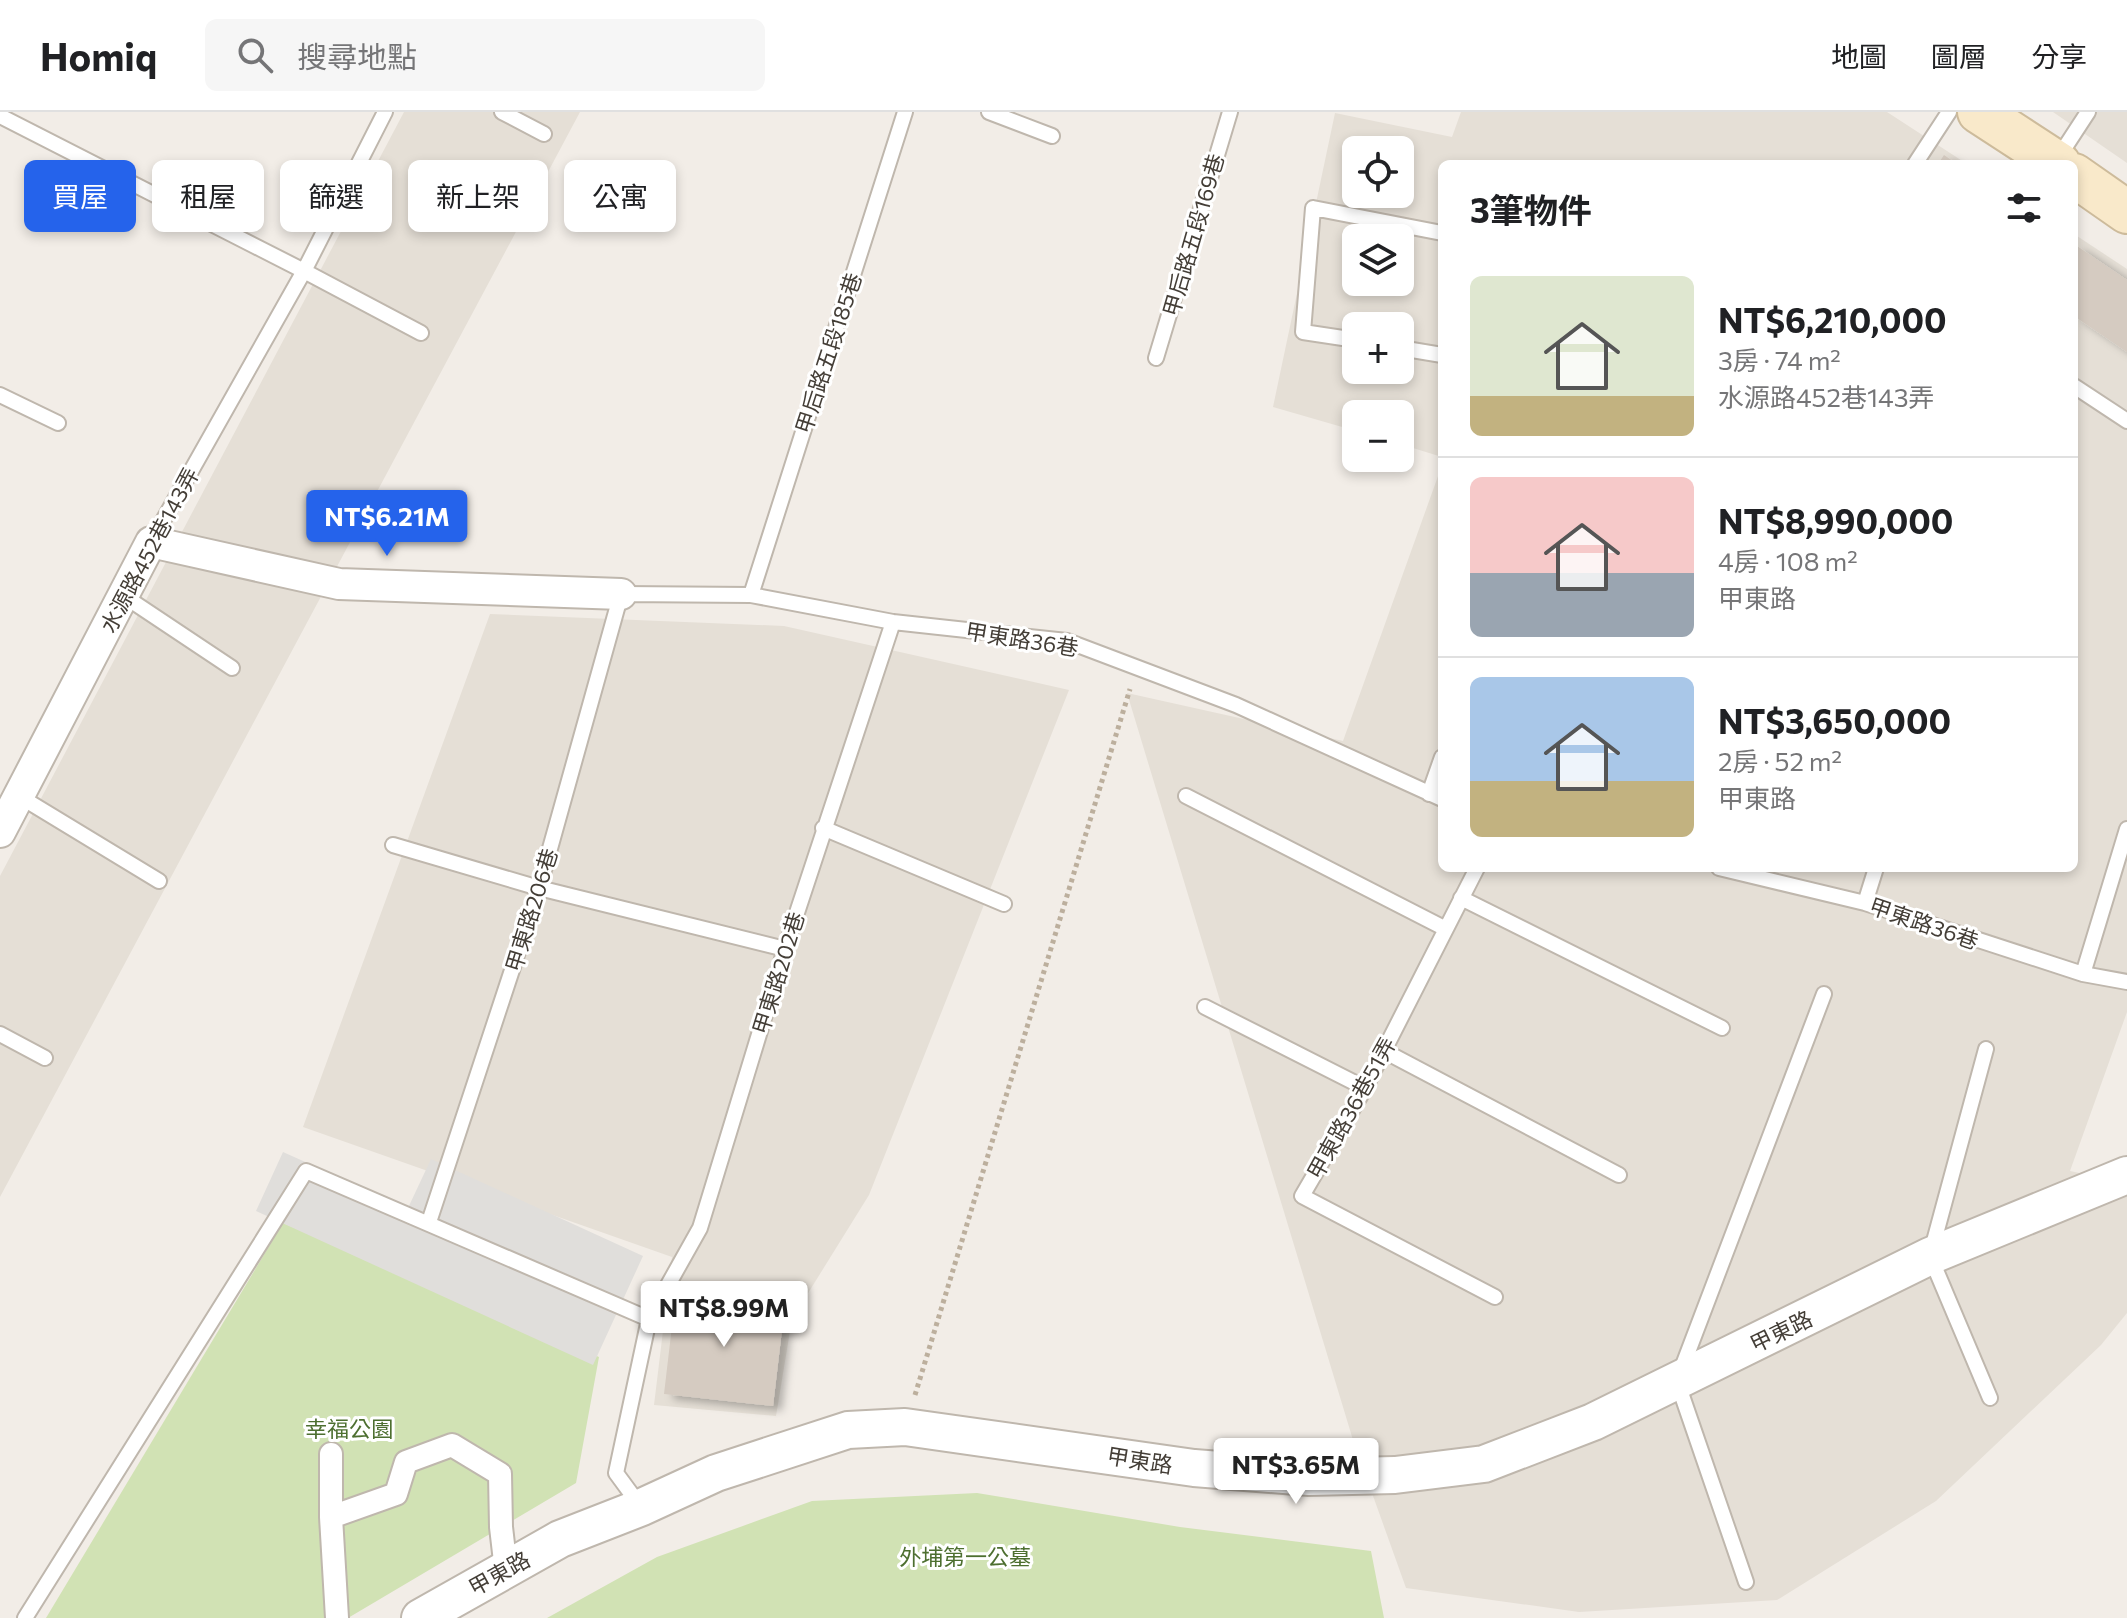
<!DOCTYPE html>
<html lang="zh-TW">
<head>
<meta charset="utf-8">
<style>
	:root { --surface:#fff; --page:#f6f6f6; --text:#202124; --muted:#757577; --line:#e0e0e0; --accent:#2563eb }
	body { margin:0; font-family:Commissioner,"Noto Sans TC",sans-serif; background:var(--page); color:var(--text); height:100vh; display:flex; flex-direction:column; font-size:30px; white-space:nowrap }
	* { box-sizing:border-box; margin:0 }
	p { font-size:26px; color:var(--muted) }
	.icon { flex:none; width:44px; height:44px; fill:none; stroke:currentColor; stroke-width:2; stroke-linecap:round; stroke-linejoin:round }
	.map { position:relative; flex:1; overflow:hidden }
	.panel { position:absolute; left:1438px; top:48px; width:640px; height:712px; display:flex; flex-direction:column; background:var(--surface); border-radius:12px; box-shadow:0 4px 12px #0003 }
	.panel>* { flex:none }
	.banner { position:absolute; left:24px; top:48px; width:760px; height:72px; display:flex; gap:16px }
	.buttons { position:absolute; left:1342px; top:24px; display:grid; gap:16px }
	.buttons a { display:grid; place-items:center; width:72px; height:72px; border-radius:12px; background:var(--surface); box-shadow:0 4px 12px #0003; font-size:40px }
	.price { position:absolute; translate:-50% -68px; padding:0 18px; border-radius:8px; background:#fff; color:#222; font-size:26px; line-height:52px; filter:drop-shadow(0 2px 4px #0008) }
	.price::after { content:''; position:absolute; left:50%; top:48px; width:24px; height:18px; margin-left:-12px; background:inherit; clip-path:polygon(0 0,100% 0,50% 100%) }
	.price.current { background:var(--accent); color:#fff }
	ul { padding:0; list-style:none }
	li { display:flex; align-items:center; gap:24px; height:200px; padding:0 32px }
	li+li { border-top:2px solid var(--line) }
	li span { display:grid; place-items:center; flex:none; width:224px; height:160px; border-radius:12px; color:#555 }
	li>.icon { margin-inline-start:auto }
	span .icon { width:96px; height:96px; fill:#fffc; stroke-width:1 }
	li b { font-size:34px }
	h2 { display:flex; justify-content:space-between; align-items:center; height:96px; padding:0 32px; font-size:34px }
	.pill { padding:0 28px; border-radius:12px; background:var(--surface); box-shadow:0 4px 12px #0003; font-size:28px; line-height:72px }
	.pill.current { background:var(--accent); color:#fff }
	header { display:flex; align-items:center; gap:48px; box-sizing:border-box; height:112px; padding:0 40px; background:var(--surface); border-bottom:2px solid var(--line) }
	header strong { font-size:38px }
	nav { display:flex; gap:44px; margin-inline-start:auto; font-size:28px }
	.search { width:560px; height:72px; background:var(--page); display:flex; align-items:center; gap:20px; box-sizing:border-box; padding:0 28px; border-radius:12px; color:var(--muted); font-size:30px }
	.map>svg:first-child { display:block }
	.residential { fill:#e5dfd6; fill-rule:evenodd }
	.green { fill:#d1e2b4 }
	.parking { fill:#e0dedb }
	.building { fill:#d5cbc1; filter:url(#shadow) }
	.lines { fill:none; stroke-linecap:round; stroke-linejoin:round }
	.service-casing { stroke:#bfb7ad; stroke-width:18 }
	.pedestrian-casing { stroke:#bfb7ad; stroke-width:26 }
	.minor-casing { stroke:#bfb7ad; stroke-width:34 }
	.tertiary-casing { stroke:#bfb7ad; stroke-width:40 }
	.secondary-casing { stroke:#cdbb9b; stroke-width:46 }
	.path { stroke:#bcaf9d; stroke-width:5; stroke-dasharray:4 4; stroke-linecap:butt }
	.service { stroke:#fff; stroke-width:14 }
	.pedestrian { stroke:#fff; stroke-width:22 }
	.minor { stroke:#fff; stroke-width:30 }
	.tertiary { stroke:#fff; stroke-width:36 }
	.secondary { stroke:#f9e9ca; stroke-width:42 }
	.labels { text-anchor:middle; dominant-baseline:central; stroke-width:6; stroke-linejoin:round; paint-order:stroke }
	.street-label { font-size:22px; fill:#443e37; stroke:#fff }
	.park-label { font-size:22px; fill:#4d6f30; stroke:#fff }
</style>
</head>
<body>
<header>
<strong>Homiq</strong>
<div class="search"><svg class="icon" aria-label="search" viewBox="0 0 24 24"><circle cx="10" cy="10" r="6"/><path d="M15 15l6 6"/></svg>搜尋地點</div>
<nav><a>地圖</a><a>圖層</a><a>分享</a></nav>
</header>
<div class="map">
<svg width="2127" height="1506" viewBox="0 0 2127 1506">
	<defs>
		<filter id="shadow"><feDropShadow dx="9" dy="5" stdDeviation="4" flood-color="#0004"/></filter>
	</defs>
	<rect width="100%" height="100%" fill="#f2ede7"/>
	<path class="residential" d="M404,0H580L0,1085V764Z
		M1461,0H1887L1967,52H1442V345L1400,332V302H1356V319L1273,295L1335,1L1452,25ZM1356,38H1400V82H1356ZM1356,126H1400V170H1356ZM1356,214H1400V258H1356Z
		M2053,0H2127V51Z
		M2074,122L2127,157V900L2070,1059L2127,1071V1201L2101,1233L1936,1389L1777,1488L1579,1500L1406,1476L1353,1328L1127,581L1343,629L1442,353V756H2074Z
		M490,502L784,514L1069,578L869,1083L792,1207L776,1304L654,1293L672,1145L303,1015Z"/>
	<path class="green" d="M283,1111L599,1245L576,1371L348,1506H46Z
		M977,1381L1180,1415L1371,1439L1384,1506H547L657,1445L812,1389Z"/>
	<path class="parking" d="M283,1040L408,1096L431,1047L643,1144L593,1253L256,1099Z"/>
	<path class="building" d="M1944,43L1957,52H1938Z
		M2074,132L2127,168V240L2074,204Z
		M676,1180L785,1192L773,1294L664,1282Z"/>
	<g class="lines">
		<g class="service-casing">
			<path id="service" d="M502,0L544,22
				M989,0L1052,24
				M0,4L304,159L421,221
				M2058,46L2088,0
				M1915,52L1949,0
				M1356,228L1303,220L1313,96L1442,121
				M1400,236L1442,243
				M1156,246L1230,0
				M2074,274L2127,309
				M0,283L58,311
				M151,430L304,159L385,0
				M751,483L905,0
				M124,484L232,556
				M1429,682L1442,645
				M19,684L159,769
				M1186,684L1446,817
				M823,716L1004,792
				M393,733L539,776L785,837
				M1477,756L1365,976L1302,1084L1495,1185
				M1719,756L1865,791L2083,862L2127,870
				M1461,786L1722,916
				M1865,791L1876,756
				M2083,862L2127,717
				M1205,895L1365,976
				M0,922L45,946
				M1986,937L1930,1144L1990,1286
				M1384,939L1619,1063
				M429,1110L539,776L621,482L751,483L893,510L1067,529L1236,593L1442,687
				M649,1207L700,1116L785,837L893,510
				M1746,1470L1677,1269L1824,882
				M25,1506L306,1059L649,1207L616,1361L641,1395"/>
		</g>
		<g class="pedestrian-casing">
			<path id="pedestrian" d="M331,1342V1405L337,1506
				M331,1405L396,1382L406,1350L452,1333L500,1362L501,1415L506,1458"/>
		</g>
		<g class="minor-casing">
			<path id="minor" d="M0,720L151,430L339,472L621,482"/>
		</g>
		<g class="tertiary-casing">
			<path id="tertiary" d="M420,1506L560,1427L642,1395L716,1361L848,1318L905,1315L1194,1356L1309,1365L1395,1363L1484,1352L1593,1310L1930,1144L2127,1063"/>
		</g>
		<g class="secondary-casing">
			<path id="secondary" d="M1979,0L2059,52
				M2074,63L2127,100"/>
		</g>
		<path class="path" d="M915,1283L1130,577"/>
		<use href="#service" class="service"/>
		<use href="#pedestrian" class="pedestrian"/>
		<use href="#minor" class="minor"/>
		<use href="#tertiary" class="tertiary"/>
		<use href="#secondary" class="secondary"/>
	</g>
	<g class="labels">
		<g class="street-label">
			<text transform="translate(1193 123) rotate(-74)">甲后路五段169巷</text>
			<text transform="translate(828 241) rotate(-72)">甲后路五段185巷</text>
			<text transform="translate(149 438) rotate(-62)">水源路452巷143弄</text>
			<text transform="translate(1022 527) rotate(9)">甲東路36巷</text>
			<text transform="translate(531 798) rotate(-73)">甲東路206巷</text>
			<text transform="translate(1924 811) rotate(19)">甲東路36巷</text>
			<text transform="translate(778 861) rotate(-73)">甲東路202巷</text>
			<text transform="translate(1351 996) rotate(-61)">甲東路36巷51弄</text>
			<text transform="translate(1781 1219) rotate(-26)">甲東路</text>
			<text transform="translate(1140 1348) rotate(9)">甲東路</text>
			<text transform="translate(499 1461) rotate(-29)">甲東路</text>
		</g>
		<g class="park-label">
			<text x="349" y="1316">幸福公園</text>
			<text x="965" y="1444">外埔第一公墓</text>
		</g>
	</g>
</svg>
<div class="buttons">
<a><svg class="icon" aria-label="locate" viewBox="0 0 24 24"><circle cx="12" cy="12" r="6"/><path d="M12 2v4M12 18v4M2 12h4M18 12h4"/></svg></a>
<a><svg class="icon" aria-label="layers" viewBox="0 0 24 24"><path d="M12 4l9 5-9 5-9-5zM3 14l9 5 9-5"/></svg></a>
<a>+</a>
<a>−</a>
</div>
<b class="price current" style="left:387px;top:446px">NT$6.21M</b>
<b class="price" style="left:724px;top:1237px">NT$8.99M</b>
<b class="price" style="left:1296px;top:1394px">NT$3.65M</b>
<div class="banner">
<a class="pill current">買屋</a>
<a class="pill">租屋</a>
<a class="pill">篩選</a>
<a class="pill">新上架</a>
<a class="pill">公寓</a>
</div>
<section class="panel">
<h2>3筆物件<svg class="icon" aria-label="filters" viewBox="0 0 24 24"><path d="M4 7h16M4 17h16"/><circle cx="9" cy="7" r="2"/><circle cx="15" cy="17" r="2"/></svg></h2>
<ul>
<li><span style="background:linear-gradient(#dfe7d0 75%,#c2b280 0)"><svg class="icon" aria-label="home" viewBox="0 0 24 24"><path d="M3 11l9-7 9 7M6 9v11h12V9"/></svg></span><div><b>NT$6,210,000</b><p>3房 · 74 m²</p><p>水源路452巷143弄</p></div></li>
<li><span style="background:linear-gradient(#f6c9c9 60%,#9aa5b1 0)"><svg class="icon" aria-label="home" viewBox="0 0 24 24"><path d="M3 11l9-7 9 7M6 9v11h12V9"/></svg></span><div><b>NT$8,990,000</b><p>4房 · 108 m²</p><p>甲東路</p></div></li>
<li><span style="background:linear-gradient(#a9c7e8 65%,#c2b280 0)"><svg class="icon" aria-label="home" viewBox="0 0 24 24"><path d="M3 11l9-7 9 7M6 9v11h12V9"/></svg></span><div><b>NT$3,650,000</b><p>2房 · 52 m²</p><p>甲東路</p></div></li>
</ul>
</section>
</div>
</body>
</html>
